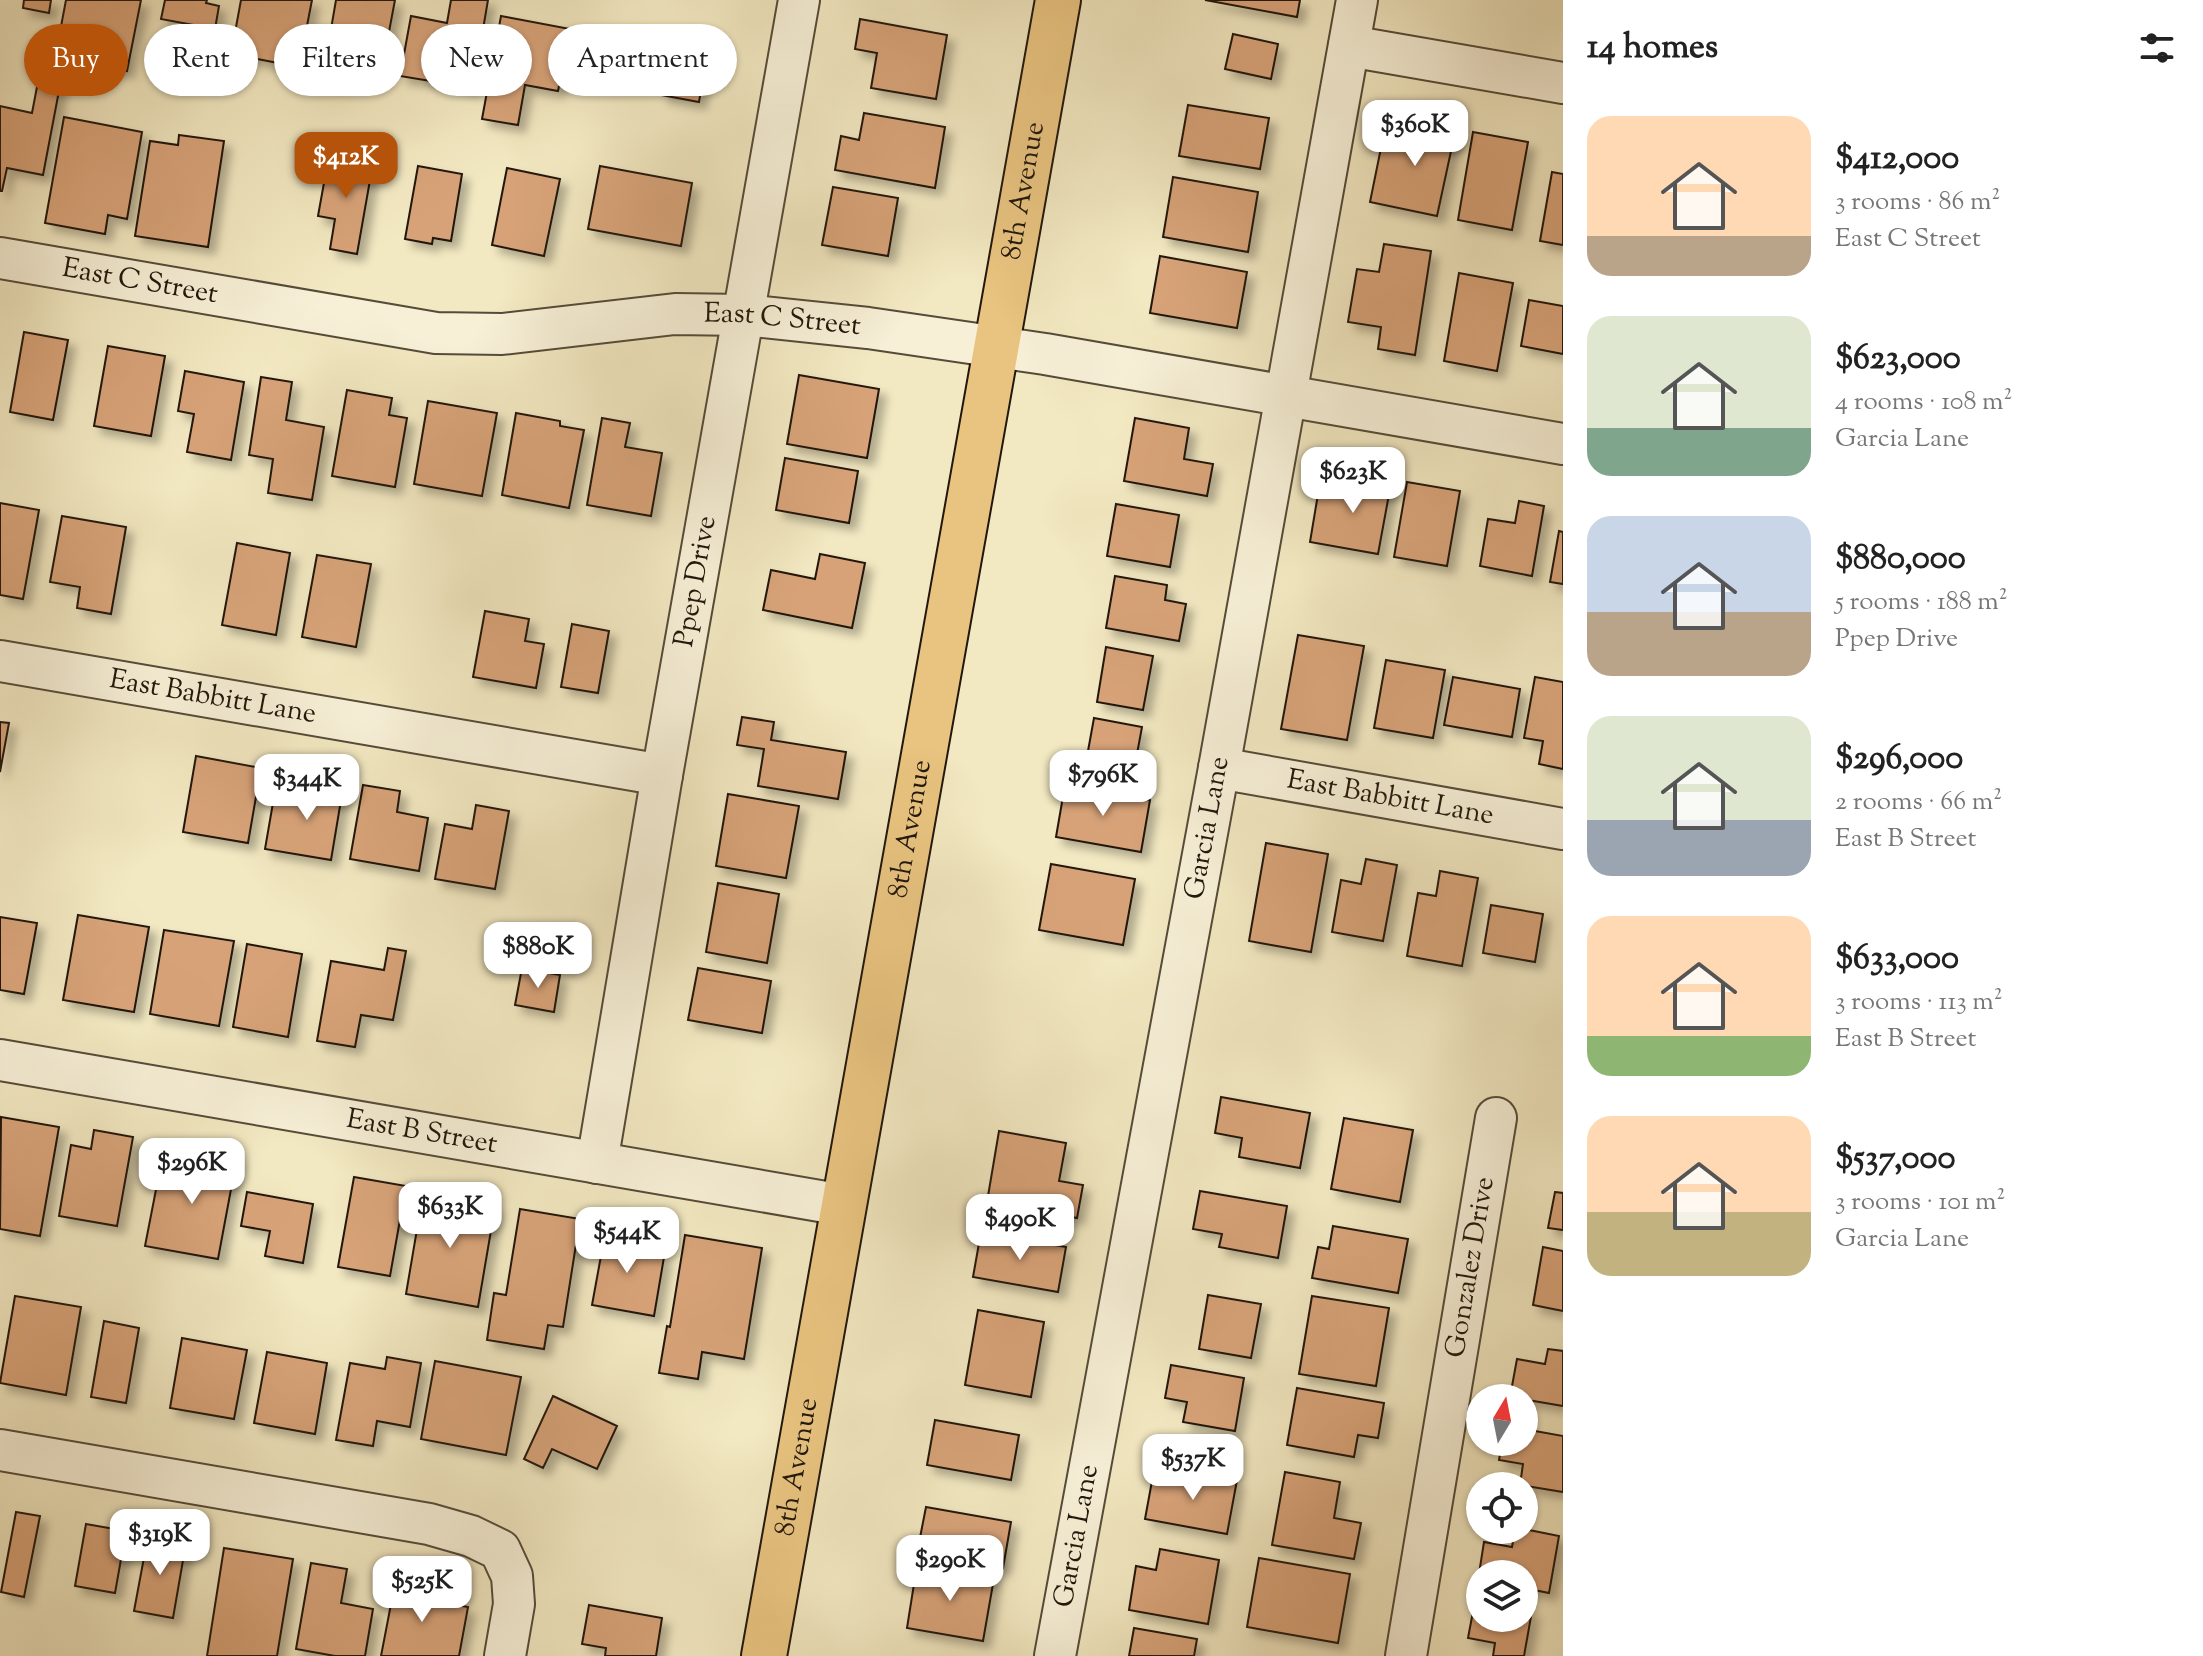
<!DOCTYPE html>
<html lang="en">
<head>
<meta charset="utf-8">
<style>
	:root { --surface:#fff; --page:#f2f2f2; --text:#222; --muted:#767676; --accent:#b45309 }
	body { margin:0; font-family:"Sorts Mill Goudy",serif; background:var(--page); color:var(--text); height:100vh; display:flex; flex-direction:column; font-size:30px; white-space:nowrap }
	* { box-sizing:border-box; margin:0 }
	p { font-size:26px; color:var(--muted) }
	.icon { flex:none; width:44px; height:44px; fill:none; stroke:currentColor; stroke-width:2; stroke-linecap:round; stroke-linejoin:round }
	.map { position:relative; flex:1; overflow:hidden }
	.panel { display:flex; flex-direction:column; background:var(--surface); width:640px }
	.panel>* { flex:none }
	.guide { position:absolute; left:24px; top:24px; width:760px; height:72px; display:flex; gap:16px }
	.needle { width:52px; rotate:10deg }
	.buttons { position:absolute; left:1466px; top:1384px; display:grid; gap:16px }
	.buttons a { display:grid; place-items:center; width:72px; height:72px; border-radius:50%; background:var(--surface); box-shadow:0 2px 6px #0004; font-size:40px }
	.price { position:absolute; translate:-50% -68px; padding:0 18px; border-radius:16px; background:#fff; color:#222; font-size:26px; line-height:52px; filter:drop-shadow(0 2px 4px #0008) }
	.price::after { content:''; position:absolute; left:50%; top:48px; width:24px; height:18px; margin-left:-12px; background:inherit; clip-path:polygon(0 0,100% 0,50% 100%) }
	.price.selected { background:var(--accent); color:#fff }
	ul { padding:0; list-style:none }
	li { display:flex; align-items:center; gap:24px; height:200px; padding:0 24px }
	li span { display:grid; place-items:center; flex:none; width:224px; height:160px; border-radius:24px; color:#555 }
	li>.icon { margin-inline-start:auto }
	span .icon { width:96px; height:96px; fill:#fffc; stroke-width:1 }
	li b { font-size:34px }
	h2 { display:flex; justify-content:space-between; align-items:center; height:96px; padding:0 24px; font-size:34px }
	.chip { padding:0 28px; border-radius:36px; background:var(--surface); box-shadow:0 2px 6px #0004; font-size:28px; line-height:72px }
	.chip.selected { background:var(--accent); color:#fff }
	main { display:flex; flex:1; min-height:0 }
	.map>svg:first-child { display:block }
	.building { fill:#d7a278; stroke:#21170c; stroke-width:2; filter:url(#shadow) }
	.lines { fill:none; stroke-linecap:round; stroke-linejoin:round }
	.minor-casing { stroke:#554b39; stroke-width:44 }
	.major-casing { stroke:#21170c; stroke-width:48 }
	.minor { stroke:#f7f0d7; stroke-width:40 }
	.major { stroke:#e9c480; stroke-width:44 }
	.labels { text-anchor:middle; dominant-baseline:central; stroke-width:8; stroke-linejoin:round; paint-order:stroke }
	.street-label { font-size:28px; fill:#21170c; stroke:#f7f0d7 }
</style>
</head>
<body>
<main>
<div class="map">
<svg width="1563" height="1656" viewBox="0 0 1563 1656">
	<defs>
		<filter id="shadow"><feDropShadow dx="7" dy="7" stdDeviation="4" flood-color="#0004"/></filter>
	</defs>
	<rect width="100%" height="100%" fill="#f2e8c1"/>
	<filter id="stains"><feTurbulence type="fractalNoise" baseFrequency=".0025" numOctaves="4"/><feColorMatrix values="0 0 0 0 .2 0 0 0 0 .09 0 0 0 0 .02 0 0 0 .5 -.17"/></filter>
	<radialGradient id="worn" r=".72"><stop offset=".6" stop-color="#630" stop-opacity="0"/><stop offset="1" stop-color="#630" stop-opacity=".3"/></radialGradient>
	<path class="building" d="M24,0H51L49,13L23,8Z
		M66,0H141L127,71L55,58Z
		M165,0H207L206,3L219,6L215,29L161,19Z
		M241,0H312L299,67L231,54Z
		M336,0H395L381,74L325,64Z
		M451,0H488L473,88L400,76L411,16L447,23Z
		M1205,0H1300L1297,17Z
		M501,16L570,29L558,91L525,85L518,125L482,119Z
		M860,19L947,35L936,99L871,88L877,53L855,49Z
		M673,29L710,36L699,102L661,95Z
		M1233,34L1278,44L1271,79L1225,69Z
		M40,71L62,75L43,175L7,168L2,191H0V106L32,113Z
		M1188,105L1269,118L1260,169L1179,156Z
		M864,113L945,127L935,188L835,170L841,136L859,140Z
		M1405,116L1456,128L1437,216L1370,202L1382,143L1399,146Z
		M64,117L142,132L127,219L108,215L105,234L45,223Z
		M1473,132L1528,142L1512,230L1458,220Z
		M179,135L224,141L208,247L135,236L150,141L178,145Z
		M329,155L373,163L357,254L330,249L335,219L318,216Z
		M418,166L462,174L451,241L433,238L432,244L405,239Z
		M600,166L692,183L681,246L588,229Z
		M507,168L560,179L544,256L492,245Z
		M1552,172L1563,174V245L1540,241Z
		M1173,177L1258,192L1248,252L1163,237Z
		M833,187L898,198L888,256L822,245Z
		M1384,244L1431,251L1415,355L1378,349L1381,327L1348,322L1357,269L1379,272Z
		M1160,256L1247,272L1237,328L1150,313Z
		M1459,273L1513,283L1497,371L1444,361Z
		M1529,300L1563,306V354L1521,346Z
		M24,332L68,340L53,420L10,412Z
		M108,346L165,356L151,436L94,426Z
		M185,371L244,382L231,460L187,452L194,414L178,411Z
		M799,375L879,389L867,458L787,444Z
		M261,377L292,382L286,420L324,427L312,500L268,493L273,459L249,455Z
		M347,390L392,398L389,415L407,418L395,487L332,476Z
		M428,401L497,413L482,496L414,484Z
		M516,413L560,421V426L584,430L569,508L502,495Z
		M602,418L630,423L625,447L662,453L651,516L587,505Z
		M1135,418L1189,428L1184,459L1213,464L1207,496L1124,481Z
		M785,458L858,471L849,523L776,510Z
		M1357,472L1392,478L1378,554L1310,542L1319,488L1353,494Z
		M1407,482L1460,491L1447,566L1394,557Z
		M1519,501L1544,506L1532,576L1480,566L1488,519L1515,523Z
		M0,503L39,510L23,599L0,595Z
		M1116,504L1179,515L1170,567L1107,556Z
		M62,516L126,527L111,614L77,608L80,587L50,582Z
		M1559,531L1563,532V584L1550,582Z
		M237,543L290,553L276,635L222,625Z
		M820,554L865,563L852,628L763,610L771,570L815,579Z
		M317,555L371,564L356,647L302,637Z
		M1115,576L1167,585L1165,600L1186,604L1179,641L1106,628Z
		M485,611L529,619L525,641L544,644L536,688L473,677Z
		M572,624L609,631L598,693L561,687Z
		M1298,635L1364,646L1347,740L1281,729Z
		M1106,647L1153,656L1143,710L1097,702Z
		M1386,660L1445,670L1433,738L1374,728Z
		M1453,677L1520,689L1512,737L1444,725Z
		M1535,677L1563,682V769L1539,764L1543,741L1524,738Z
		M742,717L774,722L771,740L846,752L838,799L758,786L764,749L737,745Z
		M1094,718L1142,727L1132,781L1084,773Z
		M0,722L9,723L0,772Z
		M196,756L261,768L248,843L183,832Z
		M313,777L344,782L331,860L265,849L274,797L308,803Z
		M363,785L400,791L397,812L428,818L419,871L350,859Z
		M1065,785L1150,800L1141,852L1056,837Z
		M728,794L799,806L786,878L716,866Z
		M476,805L509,811L495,889L435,879L445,824L472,829Z
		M1266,843L1328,854L1311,952L1249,941Z
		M1366,859L1397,865L1383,941L1332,932L1341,880L1361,884Z
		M1051,864L1135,879L1123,945L1039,930Z
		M1440,871L1478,878L1462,966L1407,956L1418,893L1436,896Z
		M718,883L779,894L767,963L706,952Z
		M1491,905L1543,914L1535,962L1483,953Z
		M78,915L149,927L134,1012L63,1000Z
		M0,917L37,923L24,994L0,990Z
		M164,930L234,941L219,1026L150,1014Z
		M247,944L302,954L288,1037L233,1027Z
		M388,948L406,951L393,1020L361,1015L355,1047L317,1041L331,961L384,970Z
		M522,968L560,975L554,1012L515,1005Z
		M698,968L771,981L762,1033L688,1020Z
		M1221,1097L1310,1113L1300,1168L1239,1157L1242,1138L1215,1133Z
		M1,1117L59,1127L40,1236L0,1229Z
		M1344,1118L1413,1130L1400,1202L1331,1189Z
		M94,1130L133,1137L117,1226L59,1216L71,1145L91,1149Z
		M999,1131L1066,1143L1059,1181L1083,1185L1077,1218L987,1202Z
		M198,1150L237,1157L218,1259L145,1246L161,1164L194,1171Z
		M354,1177L406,1186L390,1276L338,1267Z
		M1200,1191L1287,1206L1278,1258L1219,1247L1222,1234L1193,1229Z
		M247,1192L313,1204L303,1263L265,1256L270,1231L241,1226Z
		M1555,1192L1563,1193V1230L1548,1228Z
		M423,1194L495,1207L478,1307L406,1294Z
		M520,1209L580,1219L563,1327L548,1325L544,1349L487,1340L494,1293L506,1295Z
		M607,1223L632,1228L628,1251L664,1257L654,1316L592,1305Z
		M1333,1226L1408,1239L1398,1293L1312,1278L1318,1247L1329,1249Z
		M981,1232L1066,1247L1058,1292L973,1277Z
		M685,1235L762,1248L744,1359L702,1352L698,1379L659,1373L667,1326L670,1327Z
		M1543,1247L1563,1251V1311L1533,1305Z
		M1208,1295L1261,1304L1251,1358L1199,1349Z
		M15,1296L81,1307L66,1395L0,1383Z
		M1312,1296L1389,1308L1376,1386L1299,1374Z
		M978,1310L1044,1322L1031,1397L965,1385Z
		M104,1321L139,1328L126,1403L91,1397Z
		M182,1338L247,1350L234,1419L170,1408Z
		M1548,1349L1563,1351V1406L1510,1397L1517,1359L1545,1364Z
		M267,1352L327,1363L315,1434L254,1423Z
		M387,1357L421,1363L410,1427L377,1421L373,1446L336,1440L350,1363L385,1369Z
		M435,1361L521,1377L506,1455L421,1439Z
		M1171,1365L1244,1378L1235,1431L1183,1422L1187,1402L1165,1398Z
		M1297,1388L1384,1403L1378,1438L1358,1435L1354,1457L1287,1445Z
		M553,1396L617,1426L597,1469L552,1449L543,1468L524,1459Z
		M935,1420L1019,1435L1011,1480L927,1465Z
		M1524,1429L1563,1436V1492L1520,1485L1523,1464L1499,1460L1502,1442H1524Z
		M1175,1470L1237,1480L1227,1534L1145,1519L1152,1481L1172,1484Z
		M1285,1472L1340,1482L1334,1518L1361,1523L1354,1559L1272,1545Z
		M926,1507L1011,1522L1003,1568L917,1553Z
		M16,1512L40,1516L24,1597L1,1592Z
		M86,1524L126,1531L115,1593L75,1586Z
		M1524,1529L1559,1536L1549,1593L1524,1588V1574H1480V1580H1478L1484,1542L1512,1547L1515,1530Z
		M148,1536L186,1543L173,1618L134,1611Z
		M224,1548L293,1559L277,1656H207Z
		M1160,1549L1219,1560L1208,1624L1129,1610L1136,1566L1156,1570Z
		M1259,1558L1350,1574L1338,1643L1247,1627Z
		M311,1563L347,1569L341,1603L373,1609L365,1656H335L296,1649Z
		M917,1565L994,1578L983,1641L907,1628Z
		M396,1578L431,1585L429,1600L468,1607L459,1656H381Z
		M1475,1601L1480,1602V1618H1524V1610L1532,1611L1524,1656H1493L1495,1643L1468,1638Z
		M589,1605L662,1618L656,1656H605L606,1648L582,1644Z
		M1134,1628L1197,1639L1194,1656H1129Z"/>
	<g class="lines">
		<g class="minor-casing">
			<g id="minor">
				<path d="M1349,46L1563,83"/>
				<path id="s1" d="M0,258L436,333L502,334L675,314L744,315L868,328L1045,354L1563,444"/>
				<path id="s2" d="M0,661L662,775"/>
				<path id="s3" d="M1219,768L1563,829"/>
				<path id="s4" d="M0,1060L843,1205"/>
				<path id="s5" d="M597,1163L662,775L799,0"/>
				<path d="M0,1450L429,1524L471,1536L500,1550L512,1576L514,1604L505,1656"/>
				<path id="s6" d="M1055,1656L1219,768L1357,0"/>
				<path id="s7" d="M1406,1656L1496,1118"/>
			</g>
		</g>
		<g class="major-casing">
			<g id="major">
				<path id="s8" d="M764,1656L1058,0"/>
			</g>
		</g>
		<use href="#minor" class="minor"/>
		<use href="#major" class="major"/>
	</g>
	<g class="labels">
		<g class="street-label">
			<text stroke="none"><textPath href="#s8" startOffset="1488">8th Avenue</textPath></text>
			<text stroke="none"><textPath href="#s1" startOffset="142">East C Street</textPath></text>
			<text stroke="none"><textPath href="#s1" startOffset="790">East C Street</textPath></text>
			<text stroke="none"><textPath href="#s5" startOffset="590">Ppep Drive</textPath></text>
			<text stroke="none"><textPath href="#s2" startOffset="216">East Babbitt Lane</textPath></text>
			<text stroke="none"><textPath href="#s3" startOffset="174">East Babbitt Lane</textPath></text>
			<text stroke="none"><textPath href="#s8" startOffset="840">8th Avenue</textPath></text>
			<text stroke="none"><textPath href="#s6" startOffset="842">Garcia Lane</textPath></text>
			<text stroke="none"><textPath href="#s4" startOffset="428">East B Street</textPath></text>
			<text stroke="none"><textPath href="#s7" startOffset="394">Gonzalez Drive</textPath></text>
			<text stroke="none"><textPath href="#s8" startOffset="192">8th Avenue</textPath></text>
			<text stroke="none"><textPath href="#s6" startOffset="122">Garcia Lane</textPath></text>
		</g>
	</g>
	<rect width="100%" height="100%" filter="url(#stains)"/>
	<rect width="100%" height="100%" fill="url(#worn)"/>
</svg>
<div class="buttons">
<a><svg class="needle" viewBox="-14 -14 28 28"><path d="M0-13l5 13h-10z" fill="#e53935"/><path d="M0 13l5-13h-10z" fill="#767676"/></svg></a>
<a><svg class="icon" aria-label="locate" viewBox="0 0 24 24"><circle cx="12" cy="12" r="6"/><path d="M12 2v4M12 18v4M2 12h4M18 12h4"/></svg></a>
<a><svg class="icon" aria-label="layers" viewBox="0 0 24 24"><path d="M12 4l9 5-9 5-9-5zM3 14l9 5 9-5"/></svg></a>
</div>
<b class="price" style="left:1415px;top:168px">$360K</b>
<b class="price selected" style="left:346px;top:200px">$412K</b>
<b class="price" style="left:1353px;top:515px">$623K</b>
<b class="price" style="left:1103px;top:818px">$796K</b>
<b class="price" style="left:307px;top:822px">$344K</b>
<b class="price" style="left:538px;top:990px">$880K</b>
<b class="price" style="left:192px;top:1206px">$296K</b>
<b class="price" style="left:450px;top:1250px">$633K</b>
<b class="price" style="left:1020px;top:1262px">$490K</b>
<b class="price" style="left:627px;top:1275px">$544K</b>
<b class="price" style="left:1193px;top:1502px">$537K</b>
<b class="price" style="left:160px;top:1577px">$319K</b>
<b class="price" style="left:950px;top:1603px">$290K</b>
<b class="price" style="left:422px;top:1624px">$525K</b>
<div class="guide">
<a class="chip selected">Buy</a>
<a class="chip">Rent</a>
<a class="chip">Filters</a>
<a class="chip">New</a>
<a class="chip">Apartment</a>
</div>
</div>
<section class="panel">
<h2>14 homes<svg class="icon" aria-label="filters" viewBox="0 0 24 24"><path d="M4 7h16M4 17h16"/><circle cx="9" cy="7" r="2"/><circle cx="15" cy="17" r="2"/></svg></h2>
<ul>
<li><span style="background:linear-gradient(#ffd9b3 75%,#b9a48a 0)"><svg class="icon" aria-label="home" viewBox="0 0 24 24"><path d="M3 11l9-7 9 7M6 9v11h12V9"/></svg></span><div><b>$412,000</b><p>3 rooms · 86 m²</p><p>East C Street</p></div></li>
<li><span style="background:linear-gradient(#dfe7d0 70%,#7fa58c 0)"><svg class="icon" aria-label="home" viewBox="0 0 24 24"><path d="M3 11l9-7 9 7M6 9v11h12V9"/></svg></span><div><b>$623,000</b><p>4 rooms · 108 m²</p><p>Garcia Lane</p></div></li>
<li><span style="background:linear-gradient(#c9d6e8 60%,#b9a48a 0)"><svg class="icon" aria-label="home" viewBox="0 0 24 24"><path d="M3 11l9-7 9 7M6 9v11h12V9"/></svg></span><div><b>$880,000</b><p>5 rooms · 188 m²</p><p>Ppep Drive</p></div></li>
<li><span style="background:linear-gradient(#dfe7d0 65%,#9aa5b1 0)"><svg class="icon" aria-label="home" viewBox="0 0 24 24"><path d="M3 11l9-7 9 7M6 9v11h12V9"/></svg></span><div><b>$296,000</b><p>2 rooms · 66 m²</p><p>East B Street</p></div></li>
<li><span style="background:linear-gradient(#ffd9b3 75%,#8fb573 0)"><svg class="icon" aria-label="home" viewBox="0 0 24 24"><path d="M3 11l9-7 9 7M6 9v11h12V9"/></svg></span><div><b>$633,000</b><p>3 rooms · 113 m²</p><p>East B Street</p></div></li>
<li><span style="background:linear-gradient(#ffd9b3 60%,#c2b280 0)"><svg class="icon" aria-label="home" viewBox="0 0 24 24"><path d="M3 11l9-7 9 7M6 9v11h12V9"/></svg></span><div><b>$537,000</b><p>3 rooms · 101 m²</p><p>Garcia Lane</p></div></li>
</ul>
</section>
</main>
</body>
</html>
